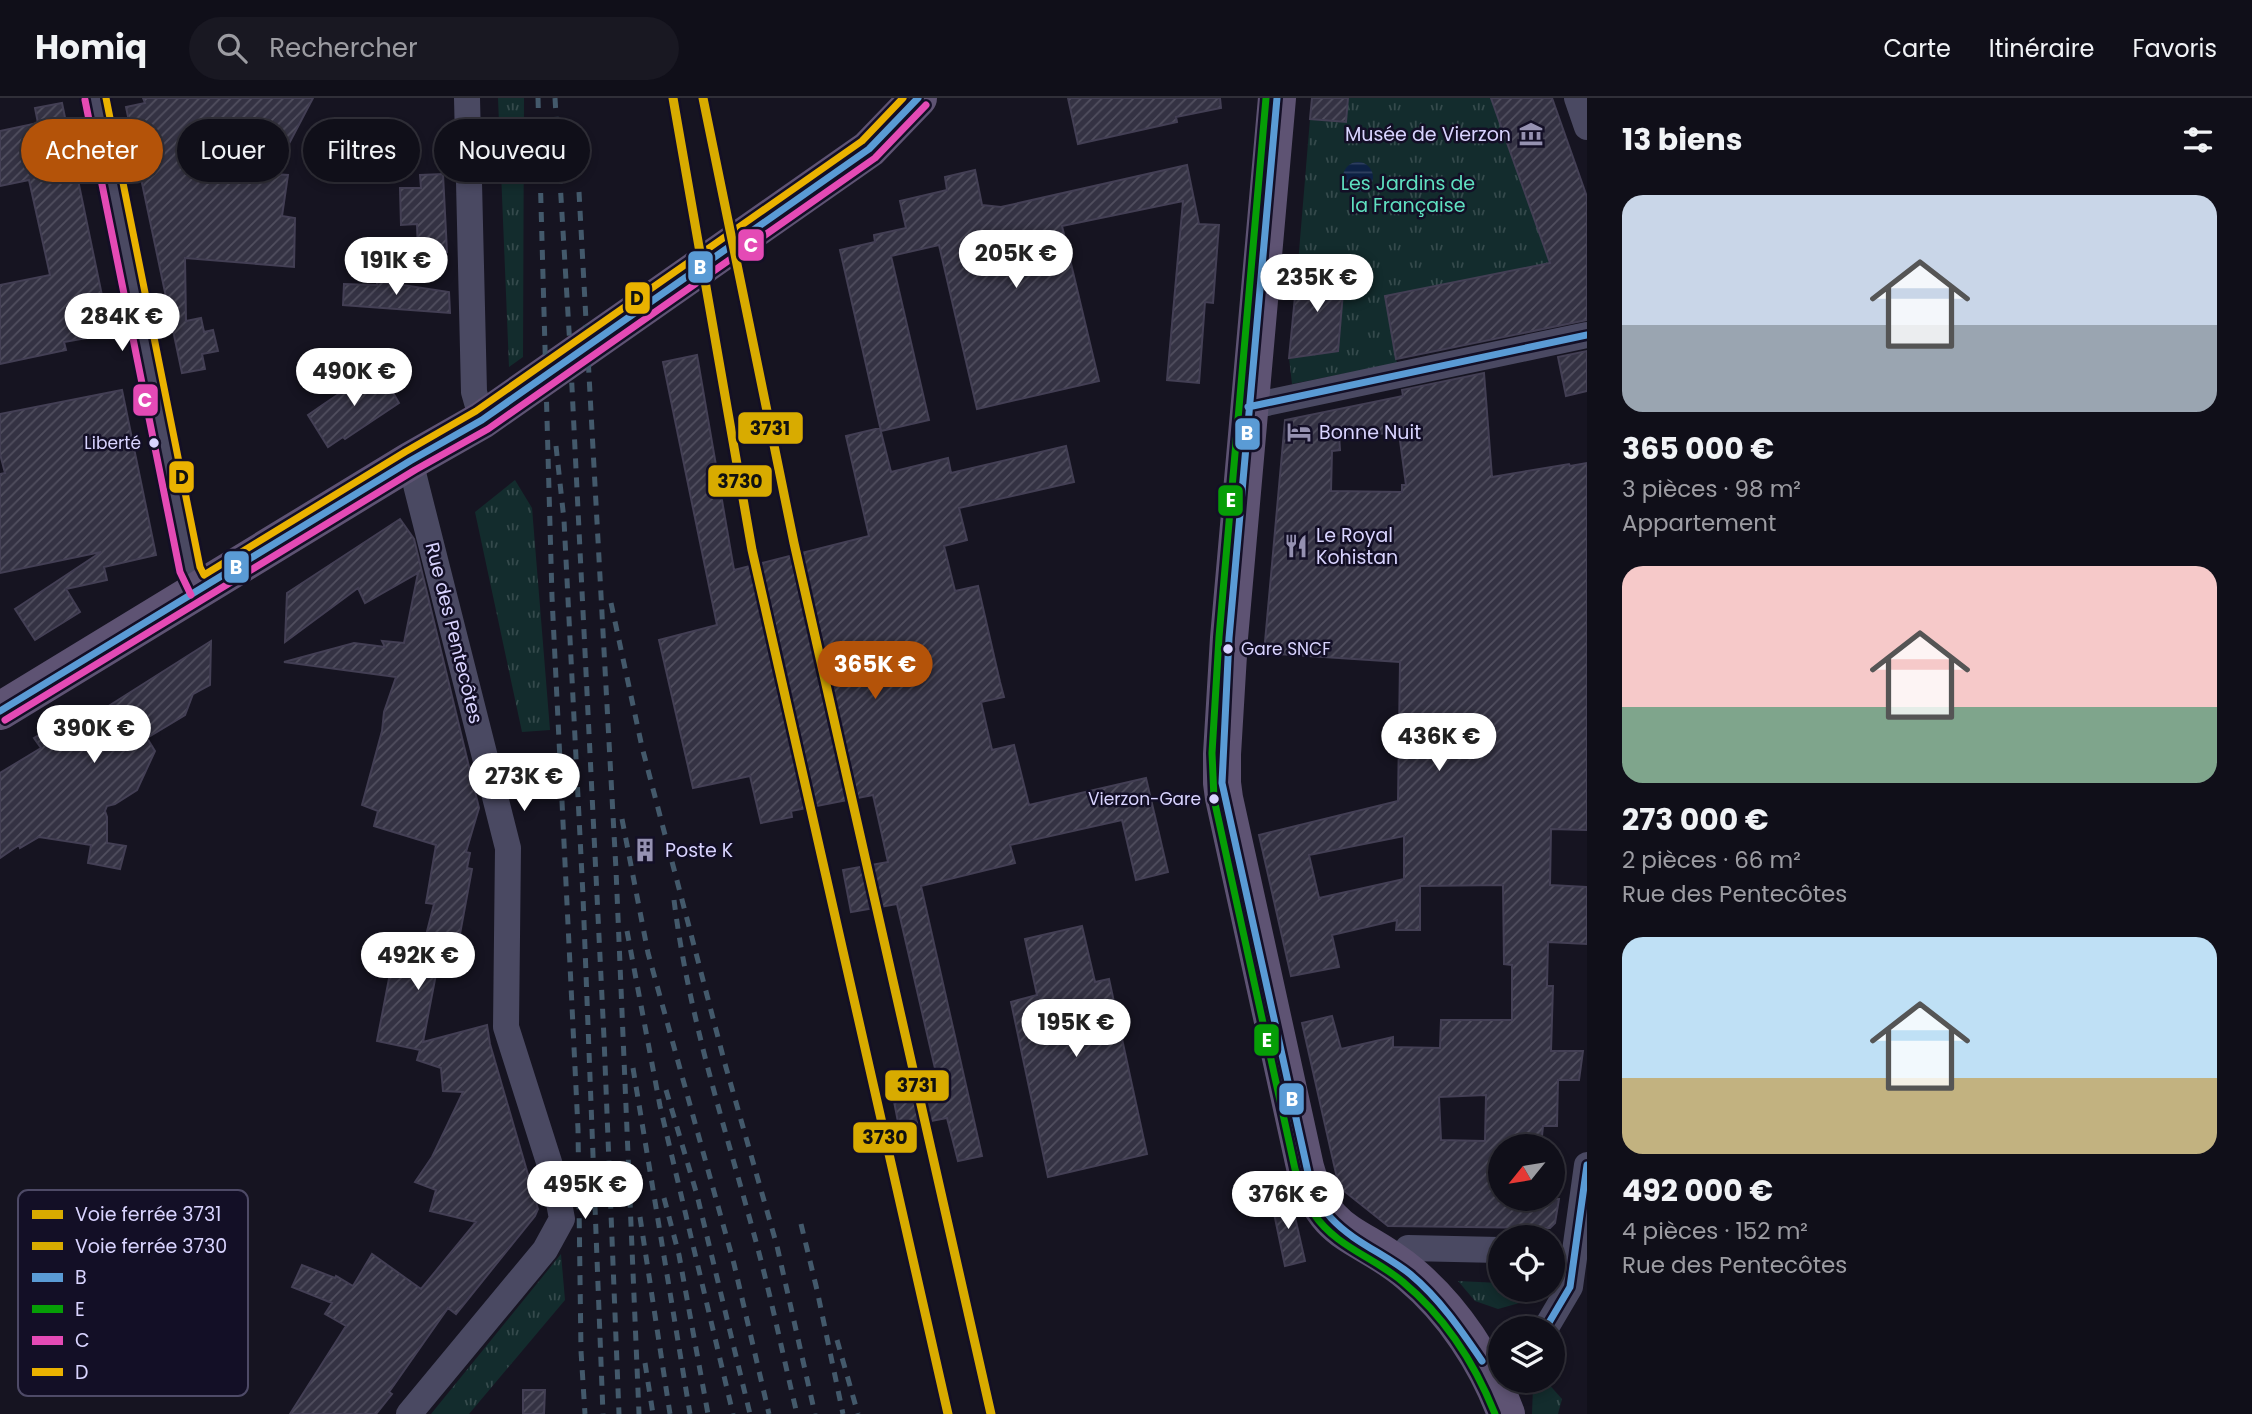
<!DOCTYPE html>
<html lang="fr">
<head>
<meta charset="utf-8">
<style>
	:root { --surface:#100f19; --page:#191822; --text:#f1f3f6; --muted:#9c9ca2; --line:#302f38; --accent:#b45309 }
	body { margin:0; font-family:Poppins,sans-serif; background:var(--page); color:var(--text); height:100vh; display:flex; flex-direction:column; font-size:26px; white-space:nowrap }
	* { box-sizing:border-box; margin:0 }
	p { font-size:23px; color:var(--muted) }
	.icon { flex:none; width:38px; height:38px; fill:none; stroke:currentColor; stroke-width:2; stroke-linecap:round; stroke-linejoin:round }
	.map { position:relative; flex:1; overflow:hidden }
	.sheet { display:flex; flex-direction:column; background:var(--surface); width:665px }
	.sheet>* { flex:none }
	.guide { position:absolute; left:21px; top:21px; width:665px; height:63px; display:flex; gap:14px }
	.needle { width:46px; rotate:240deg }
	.fabs { position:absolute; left:1488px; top:1036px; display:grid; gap:14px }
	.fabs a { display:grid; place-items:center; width:77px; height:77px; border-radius:50%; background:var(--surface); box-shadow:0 4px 10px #0003,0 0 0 2px var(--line); font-size:35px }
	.price { position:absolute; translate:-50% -60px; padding:0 16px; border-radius:24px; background:#fff; color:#222; font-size:23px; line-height:46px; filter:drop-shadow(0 2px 4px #0008) }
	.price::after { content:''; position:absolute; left:50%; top:42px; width:21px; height:16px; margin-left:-10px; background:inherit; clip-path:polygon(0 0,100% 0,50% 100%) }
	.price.active { background:var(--accent); color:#fff }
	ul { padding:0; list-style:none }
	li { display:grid; align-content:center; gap:14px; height:371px; padding:0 35px }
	li span { display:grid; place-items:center; height:217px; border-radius:21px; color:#555 }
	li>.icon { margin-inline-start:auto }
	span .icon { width:126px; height:126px; fill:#fffc; stroke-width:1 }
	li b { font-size:30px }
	h2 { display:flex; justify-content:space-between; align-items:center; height:84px; padding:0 35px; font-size:30px }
	.tag { padding:0 24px; border-radius:32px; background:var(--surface); box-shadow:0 4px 10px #0003,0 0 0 2px var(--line); font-size:24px; line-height:63px }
	.tag.active { background:var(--accent); color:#fff }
	header { display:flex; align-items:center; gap:42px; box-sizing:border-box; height:98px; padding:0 35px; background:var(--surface); border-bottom:2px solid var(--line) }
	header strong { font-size:33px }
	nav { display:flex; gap:38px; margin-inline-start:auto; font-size:24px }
	.search { width:490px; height:63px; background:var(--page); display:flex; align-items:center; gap:18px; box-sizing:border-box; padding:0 24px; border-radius:38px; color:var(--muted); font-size:26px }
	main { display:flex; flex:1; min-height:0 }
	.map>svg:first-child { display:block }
	.grass { fill:url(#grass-tufts) }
	.water { fill:url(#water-rules) }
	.building { fill:url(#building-hatch); stroke:#433f54; stroke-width:2; fill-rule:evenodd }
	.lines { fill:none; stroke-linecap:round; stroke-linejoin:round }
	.minor { stroke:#4a4962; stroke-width:26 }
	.primary { stroke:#5e5373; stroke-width:38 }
	.rail { stroke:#43596b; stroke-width:5; stroke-dasharray:10 9; stroke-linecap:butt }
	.bus-1-casing { stroke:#130f26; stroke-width:12 }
	.bus-2-casing { stroke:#130f26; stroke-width:12 }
	.bus-3-casing { stroke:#130f26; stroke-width:12 }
	.bus-4-casing { stroke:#130f26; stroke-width:12 }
	.bus-1 { stroke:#5a9bd5; stroke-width:7 }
	.bus-2 { stroke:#069e06; stroke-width:7 }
	.bus-3 { stroke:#e44ab5; stroke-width:7 }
	.bus-4 { stroke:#eab200; stroke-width:7 }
	.rail-1-casing { stroke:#130f26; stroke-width:14 }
	.rail-2-casing { stroke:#130f26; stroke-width:14 }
	.rail-1 { stroke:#d8ab00; stroke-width:9 }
	.rail-2 { stroke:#d8ab00; stroke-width:9 }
	.bus-dot { fill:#d9d4ff; stroke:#130f26; stroke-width:2.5 }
	.labels { text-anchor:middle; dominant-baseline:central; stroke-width:5; stroke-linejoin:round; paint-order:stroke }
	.bus-label { font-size:17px; fill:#d9d4ff; stroke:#130f26; text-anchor:end }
	.poi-label { font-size:19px; fill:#d9d4ff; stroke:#130f26; text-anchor:start }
	.park-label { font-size:19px; fill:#5fe0c0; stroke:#130f26 }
	.street-label { font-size:19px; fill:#d9d4ff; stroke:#130f26 }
	.key { fill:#130f26; stroke:#4e4a67; stroke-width:2 }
	.key-label { font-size:19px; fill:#d9d4ff }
	.line-badge { stroke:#130f26; stroke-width:2.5 }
	.badge-label { font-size:19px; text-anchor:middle; font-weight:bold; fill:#fff }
	.pale-badge-label { font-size:19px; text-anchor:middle; font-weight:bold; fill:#111 }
</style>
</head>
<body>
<header>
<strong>Homiq</strong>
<div class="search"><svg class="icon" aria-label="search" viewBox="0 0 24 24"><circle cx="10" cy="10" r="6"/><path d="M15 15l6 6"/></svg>Rechercher</div>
<nav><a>Carte</a><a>Itinéraire</a><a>Favoris</a></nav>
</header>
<main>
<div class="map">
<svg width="1587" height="1316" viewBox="0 0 1587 1316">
	<defs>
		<pattern id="grass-tufts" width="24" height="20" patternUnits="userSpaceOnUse" patternTransform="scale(1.75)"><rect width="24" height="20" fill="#132c2d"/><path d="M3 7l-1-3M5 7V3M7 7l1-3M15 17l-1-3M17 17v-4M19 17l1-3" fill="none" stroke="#354a4c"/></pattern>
		<pattern id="water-rules" width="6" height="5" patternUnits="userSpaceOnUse" patternTransform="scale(1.75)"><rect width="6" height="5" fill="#0d2144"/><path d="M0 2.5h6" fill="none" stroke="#304060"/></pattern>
		<pattern id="building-hatch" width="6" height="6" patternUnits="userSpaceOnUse" patternTransform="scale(1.75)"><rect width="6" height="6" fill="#343243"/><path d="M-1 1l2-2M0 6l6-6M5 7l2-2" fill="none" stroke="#514f5f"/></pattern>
	</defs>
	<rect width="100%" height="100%" fill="#161421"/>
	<path class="grass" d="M498,0H524L523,259L509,269Z
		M1348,0H1491L1550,165L1385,198L1397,265L1292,286L1289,260L1338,253L1345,172L1297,178L1310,21L1346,23Z
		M515,382L532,410L550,632L522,634L475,414Z
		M561,1156L565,1202L469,1316H431Z
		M1458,1183L1500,1185V1192H1535L1523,1204L1498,1211L1475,1203Z
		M1541,1283H1546L1562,1301L1558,1316H1532L1533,1289Z"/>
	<path class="water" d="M1343 79a15 15 0 1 1 30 0a15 15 0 1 1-30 0Z"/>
	<path class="building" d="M143,0H313L273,76L288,77L282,118L295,120L294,169L185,160L186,223L201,220L204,234L213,232L218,253L202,256L205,271L182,275L126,9L145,5Z
		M1068,0H1220L1221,10L1176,19L1177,24L1078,46Z
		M1312,0H1348L1346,24L1310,21Z
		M1491,0H1552L1587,99V222L1396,261L1385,198L1550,165Z
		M62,5L110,236L64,244L66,252L0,266V187L50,177L29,82L0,88V33L38,25L35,10Z
		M1187,67L1199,126L1219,127L1213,205L1205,204L1199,285L1167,282L1183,103L1062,128L1099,283L977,311L939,147L891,158L929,322L881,333L840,152L875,144L874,137L906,130L900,103L947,92L945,79L975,72L982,107L1001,109Z
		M443,76L447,154L418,156L417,126L401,127L400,90H421L420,77Z
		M1345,171L1338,253L1289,260L1297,178Z
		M377,183L449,194L450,215L343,207L344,186L377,187Z
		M1587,253V293L1566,298L1558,259Z
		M697,257L734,472L869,438L846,338L880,330L891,374L948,360L951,375L1066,348L1074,384L959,410L967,442L944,448L955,493L978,488L1000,584L1004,599L981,604L992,652L1014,647L1029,707L1146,680L1168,774L1136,782L1122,722L1010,747L1015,765L921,788L982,1058L958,1063L947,1020L899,1029L891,988L937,979L897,806L851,814L843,772L888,764L873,697L791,713L792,719L761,725L750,678L693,690L659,542L717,527L663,264Z
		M378,269L399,305L345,341L343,339L328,349L308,317Z
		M1484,275L1492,379L1569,366L1570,368L1587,365V732L1551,731L1550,787L1587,789V846L1548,844L1547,888H1553L1551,953H1583L1579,982H1558L1557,1028H1543L1541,1048H1500V1101H1559L1555,1125L1550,1130L1388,1128L1339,1089L1302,925L1332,918L1341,951L1393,939V949L1440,950L1441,922H1512V867L1504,866L1503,787L1420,788V832H1396L1397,822L1332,837L1339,869L1291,878L1259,737L1398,703L1400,564L1264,555L1285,322L1403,298L1402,292ZM1399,335L1406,387H1402V394L1331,393L1332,353L1340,352L1339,337ZM1404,738V781L1319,800L1309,757ZM1486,997L1485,1043L1441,1042L1439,999Z
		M122,292L156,457L104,469L107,482L66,491L80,514L35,542L15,511L101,454L0,475V376L5,375L0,356V316Z
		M400,421L414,441L479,710L466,754L470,755L467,770L472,771L460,836L462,837L453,876L437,871L423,944L487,927L490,946L538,1111L535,1118L456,1216L448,1210L389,1294L392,1296L376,1316H290L346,1228L325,1216L332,1205L292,1189L302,1167L335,1180L336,1178L353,1188L372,1156L421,1191L476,1124L430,1113L436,1092L415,1084L432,1059L463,994L443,993L441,970L417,962L420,952L377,943L392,865L412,869L414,860L420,861L434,806L426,805L436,747L374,728L378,713L362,707L382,633L384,614L396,579L284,564L354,545L385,549L382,543L404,545L418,475L365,505L358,490L285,544L287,495Z
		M211,543L210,587L193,596L185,617L147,640L155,653L137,692L115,706L107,708L105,713L107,719V745L126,748L120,771L88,765L91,747L39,739L20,750L19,747L0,760V675L41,650L34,640L69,618L77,628Z
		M1082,828L1095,884L1109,881L1147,1056L1048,1079L1011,904L1037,897L1025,841Z
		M1290,1097L1305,1163L1285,1168L1271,1101Z
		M523,1292H545L544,1316H523Z"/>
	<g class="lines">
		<path class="minor" d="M95,0L190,472L200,492
			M467,0L474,294L482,322
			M1577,0L1587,29
			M1248,309L1587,237
			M1408,1150L1500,1152
			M1542,1230L1547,1228L1570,1189L1587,1067
			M409,1316L545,1152L562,1121L555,1083L506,929L508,750L410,363"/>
		<path class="primary" d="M1277,0L1229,540L1222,656V685L1224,700L1305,1069C1325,1142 1361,1134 1410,1176C1453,1212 1487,1264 1506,1316
			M0,613L410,363L482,322L869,51L918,0"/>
		<path class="rail" d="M538,0L552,499L578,1031L581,1253L585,1316
			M555,0L570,249L604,940L619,1316
			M579,94L616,772L639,1316
			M556,348L564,422L583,798L603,1316
			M611,505L642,649L725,966L777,1148L815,1316
			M622,721L648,855L734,1166L769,1316
			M674,802C689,923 728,1038 759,1155C773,1208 784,1262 797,1316
			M627,833L660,1008L733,1316
			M633,970L690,1316
			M666,992L697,1097L750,1316
			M664,1100L679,1157L708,1316
			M640,1119L670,1316
			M801,1126L817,1192L843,1316
			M837,1242L858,1316
			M645,1265L653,1316"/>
		<g class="bus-1-casing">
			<path id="bus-1" d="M1277,0L1229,540L1222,685L1311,1088C1317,1099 1322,1110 1331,1120C1353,1144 1385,1156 1410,1176C1439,1200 1461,1232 1482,1263
				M1248,309L1587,237
				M0,613L410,363L482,322L869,51L918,0
				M1542,1230L1547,1228L1570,1189L1587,1067"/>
		</g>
		<g class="bus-2-casing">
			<path id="bus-2" d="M1266,0L1219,539L1212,655L1214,701L1295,1071C1300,1087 1305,1102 1314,1116C1335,1148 1375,1160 1403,1184C1445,1219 1475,1266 1495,1316"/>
		</g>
		<g class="bus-3-casing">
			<path id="bus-3" d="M85,2L180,474L191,497
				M5,622L415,372L488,331L875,60L926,7"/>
		</g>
		<g class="bus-4-casing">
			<path id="bus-4" d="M106,0L200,469L204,477L405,354L476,313L862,43L903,0"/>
		</g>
		<use href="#bus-1" class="bus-1"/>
		<use href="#bus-2" class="bus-2"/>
		<use href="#bus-3" class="bus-3"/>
		<use href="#bus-4" class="bus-4"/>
		<g class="rail-1-casing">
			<path id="rail-1" d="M703,0L794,445L991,1316"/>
		</g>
		<g class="rail-2-casing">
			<path id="rail-2" d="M673,0L752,452L948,1316"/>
		</g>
		<use href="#rail-1" class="rail-1"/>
		<use href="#rail-2" class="rail-2"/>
	</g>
	<defs>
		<g id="museum-bare" transform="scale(1.89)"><path d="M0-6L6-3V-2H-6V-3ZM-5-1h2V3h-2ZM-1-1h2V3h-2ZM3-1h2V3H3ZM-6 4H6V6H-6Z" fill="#9591b1" stroke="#130f26" stroke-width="2.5" paint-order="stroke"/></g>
		<g id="hotel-bare" transform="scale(1.89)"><path d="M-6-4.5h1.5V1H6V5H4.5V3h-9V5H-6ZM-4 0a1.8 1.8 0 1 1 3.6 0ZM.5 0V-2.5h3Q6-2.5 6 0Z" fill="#9591b1" stroke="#130f26" stroke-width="2.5" paint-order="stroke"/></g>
		<g id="restaurant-bare" transform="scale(1.89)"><path d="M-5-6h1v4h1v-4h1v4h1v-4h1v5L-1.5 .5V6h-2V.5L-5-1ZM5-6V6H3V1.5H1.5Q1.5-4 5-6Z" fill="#9591b1" stroke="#130f26" stroke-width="2.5" paint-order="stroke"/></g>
		<g id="building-bare" transform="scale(1.89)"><path d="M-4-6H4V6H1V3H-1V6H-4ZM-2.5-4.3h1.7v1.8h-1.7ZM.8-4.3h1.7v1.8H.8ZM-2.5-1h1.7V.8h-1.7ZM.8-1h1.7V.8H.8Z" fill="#9591b1" stroke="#130f26" stroke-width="2.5" paint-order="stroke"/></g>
	</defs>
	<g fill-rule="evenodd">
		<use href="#museum-bare" x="1531" y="36"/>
		<use href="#hotel-bare" x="1299" y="334"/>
		<use href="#restaurant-bare" x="1296" y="448"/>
		<use href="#building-bare" x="645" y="752"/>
	</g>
	<g class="bus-dot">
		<circle cx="154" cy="345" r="6"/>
		<circle cx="1228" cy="551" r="6"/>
		<circle cx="1214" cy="701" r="6"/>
	</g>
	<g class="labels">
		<g class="bus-label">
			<text x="141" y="345">Liberté</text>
			<text x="1241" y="551" text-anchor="start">Gare SNCF</text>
			<text x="1201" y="701">Vierzon-Gare</text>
		</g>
		<g class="poi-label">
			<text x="1511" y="36" text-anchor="end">Musée de Vierzon</text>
			<text x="1319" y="334">Bonne Nuit</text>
			<text x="1316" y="437">Le Royal<tspan x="1316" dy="22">Kohistan</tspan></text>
			<text x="665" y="752">Poste K</text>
		</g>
		<g class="park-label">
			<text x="1408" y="85">Les Jardins de<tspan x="1408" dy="22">la Française</tspan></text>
		</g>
		<g class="street-label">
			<text transform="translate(454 535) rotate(76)">Rue des Pentecôtes</text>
		</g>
	</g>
	<rect x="18" y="1092" width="230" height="206" rx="10" class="key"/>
	<rect x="32" y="1112" width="31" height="9" fill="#d8ab00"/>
	<rect x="32" y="1144" width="31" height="8" fill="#d8ab00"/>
	<rect x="32" y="1175" width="31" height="9" fill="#5a9bd5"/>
	<rect x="32" y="1207" width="31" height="8" fill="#069e06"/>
	<rect x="32" y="1238" width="31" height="9" fill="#e44ab5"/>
	<rect x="32" y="1270" width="31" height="8" fill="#eab200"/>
	<g class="key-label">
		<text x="75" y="1123">Voie ferrée 3731</text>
		<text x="75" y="1155">Voie ferrée 3730</text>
		<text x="75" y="1186">B</text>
		<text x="75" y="1218">E</text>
		<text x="75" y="1249">C</text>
		<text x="75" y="1281">D</text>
	</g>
	<g class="line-badge">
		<rect x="737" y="130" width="28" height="34" rx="7" fill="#e44ab5"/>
		<rect x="687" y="152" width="27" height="34" rx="7" fill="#5a9bd5"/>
		<rect x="624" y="183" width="27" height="34" rx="7" fill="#eab200"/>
		<rect x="132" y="285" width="27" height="34" rx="7" fill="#e44ab5"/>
		<rect x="737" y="313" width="67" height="34" rx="7" fill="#d8ab00"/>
		<rect x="1234" y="319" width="27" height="34" rx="7" fill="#5a9bd5"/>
		<rect x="168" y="362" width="27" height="34" rx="7" fill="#eab200"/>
		<rect x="707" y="366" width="66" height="34" rx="7" fill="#d8ab00"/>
		<rect x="1217" y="386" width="27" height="33" rx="7" fill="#069e06"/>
		<rect x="223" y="452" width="27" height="34" rx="7" fill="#5a9bd5"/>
		<rect x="1253" y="925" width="27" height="34" rx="7" fill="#069e06"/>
		<rect x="884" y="971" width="66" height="33" rx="7" fill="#d8ab00"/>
		<rect x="1278" y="984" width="27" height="34" rx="7" fill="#5a9bd5"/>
		<rect x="852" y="1023" width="66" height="33" rx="7" fill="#d8ab00"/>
	</g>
	<g class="badge-label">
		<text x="751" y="154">C</text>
		<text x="700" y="176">B</text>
		<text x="145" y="309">C</text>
		<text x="1247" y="342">B</text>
		<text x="1231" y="409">E</text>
		<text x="236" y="476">B</text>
		<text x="1267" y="949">E</text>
		<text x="1292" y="1008">B</text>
	</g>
	<g class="pale-badge-label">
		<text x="637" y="207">D</text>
		<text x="770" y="337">3731</text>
		<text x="182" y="386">D</text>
		<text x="740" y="390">3730</text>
		<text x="917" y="994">3731</text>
		<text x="885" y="1046">3730</text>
	</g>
</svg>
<div class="fabs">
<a><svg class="needle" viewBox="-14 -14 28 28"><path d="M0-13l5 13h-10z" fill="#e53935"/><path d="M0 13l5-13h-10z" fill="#9c9ca2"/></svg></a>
<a><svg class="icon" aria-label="locate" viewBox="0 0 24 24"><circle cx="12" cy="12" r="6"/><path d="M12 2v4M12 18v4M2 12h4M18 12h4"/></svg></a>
<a><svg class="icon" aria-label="layers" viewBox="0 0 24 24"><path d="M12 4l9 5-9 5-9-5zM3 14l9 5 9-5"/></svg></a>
</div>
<b class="price" style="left:1016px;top:192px">205K €</b>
<b class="price" style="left:396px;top:199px">191K €</b>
<b class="price" style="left:1317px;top:216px">235K €</b>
<b class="price" style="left:122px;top:255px">284K €</b>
<b class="price" style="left:354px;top:310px">490K €</b>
<b class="price active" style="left:875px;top:603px">365K €</b>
<b class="price" style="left:94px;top:667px">390K €</b>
<b class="price" style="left:1439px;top:675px">436K €</b>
<b class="price" style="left:524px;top:715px">273K €</b>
<b class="price" style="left:418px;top:894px">492K €</b>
<b class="price" style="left:1076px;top:961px">195K €</b>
<b class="price" style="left:585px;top:1123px">495K €</b>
<b class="price" style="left:1288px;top:1133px">376K €</b>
<div class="guide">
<a class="tag active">Acheter</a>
<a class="tag">Louer</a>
<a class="tag">Filtres</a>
<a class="tag">Nouveau</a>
</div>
</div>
<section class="sheet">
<h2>13 biens<svg class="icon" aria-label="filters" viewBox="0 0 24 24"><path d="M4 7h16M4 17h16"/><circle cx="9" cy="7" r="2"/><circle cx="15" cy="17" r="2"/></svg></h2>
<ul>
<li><span style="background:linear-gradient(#c9d6e8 60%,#9aa5b1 0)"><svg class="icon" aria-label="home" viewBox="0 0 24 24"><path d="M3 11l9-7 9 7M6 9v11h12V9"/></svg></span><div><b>365 000 €</b><p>3 pièces · 98 m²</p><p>Appartement</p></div></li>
<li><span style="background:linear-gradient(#f6c9c9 65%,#7fa58c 0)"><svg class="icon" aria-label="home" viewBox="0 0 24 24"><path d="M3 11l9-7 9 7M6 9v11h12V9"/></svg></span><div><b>273 000 €</b><p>2 pièces · 66 m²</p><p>Rue des Pentecôtes</p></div></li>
<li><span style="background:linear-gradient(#bfe0f5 65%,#c2b280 0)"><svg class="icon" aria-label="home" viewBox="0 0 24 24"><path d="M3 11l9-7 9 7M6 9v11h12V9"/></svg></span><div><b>492 000 €</b><p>4 pièces · 152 m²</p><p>Rue des Pentecôtes</p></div></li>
</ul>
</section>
</main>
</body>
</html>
